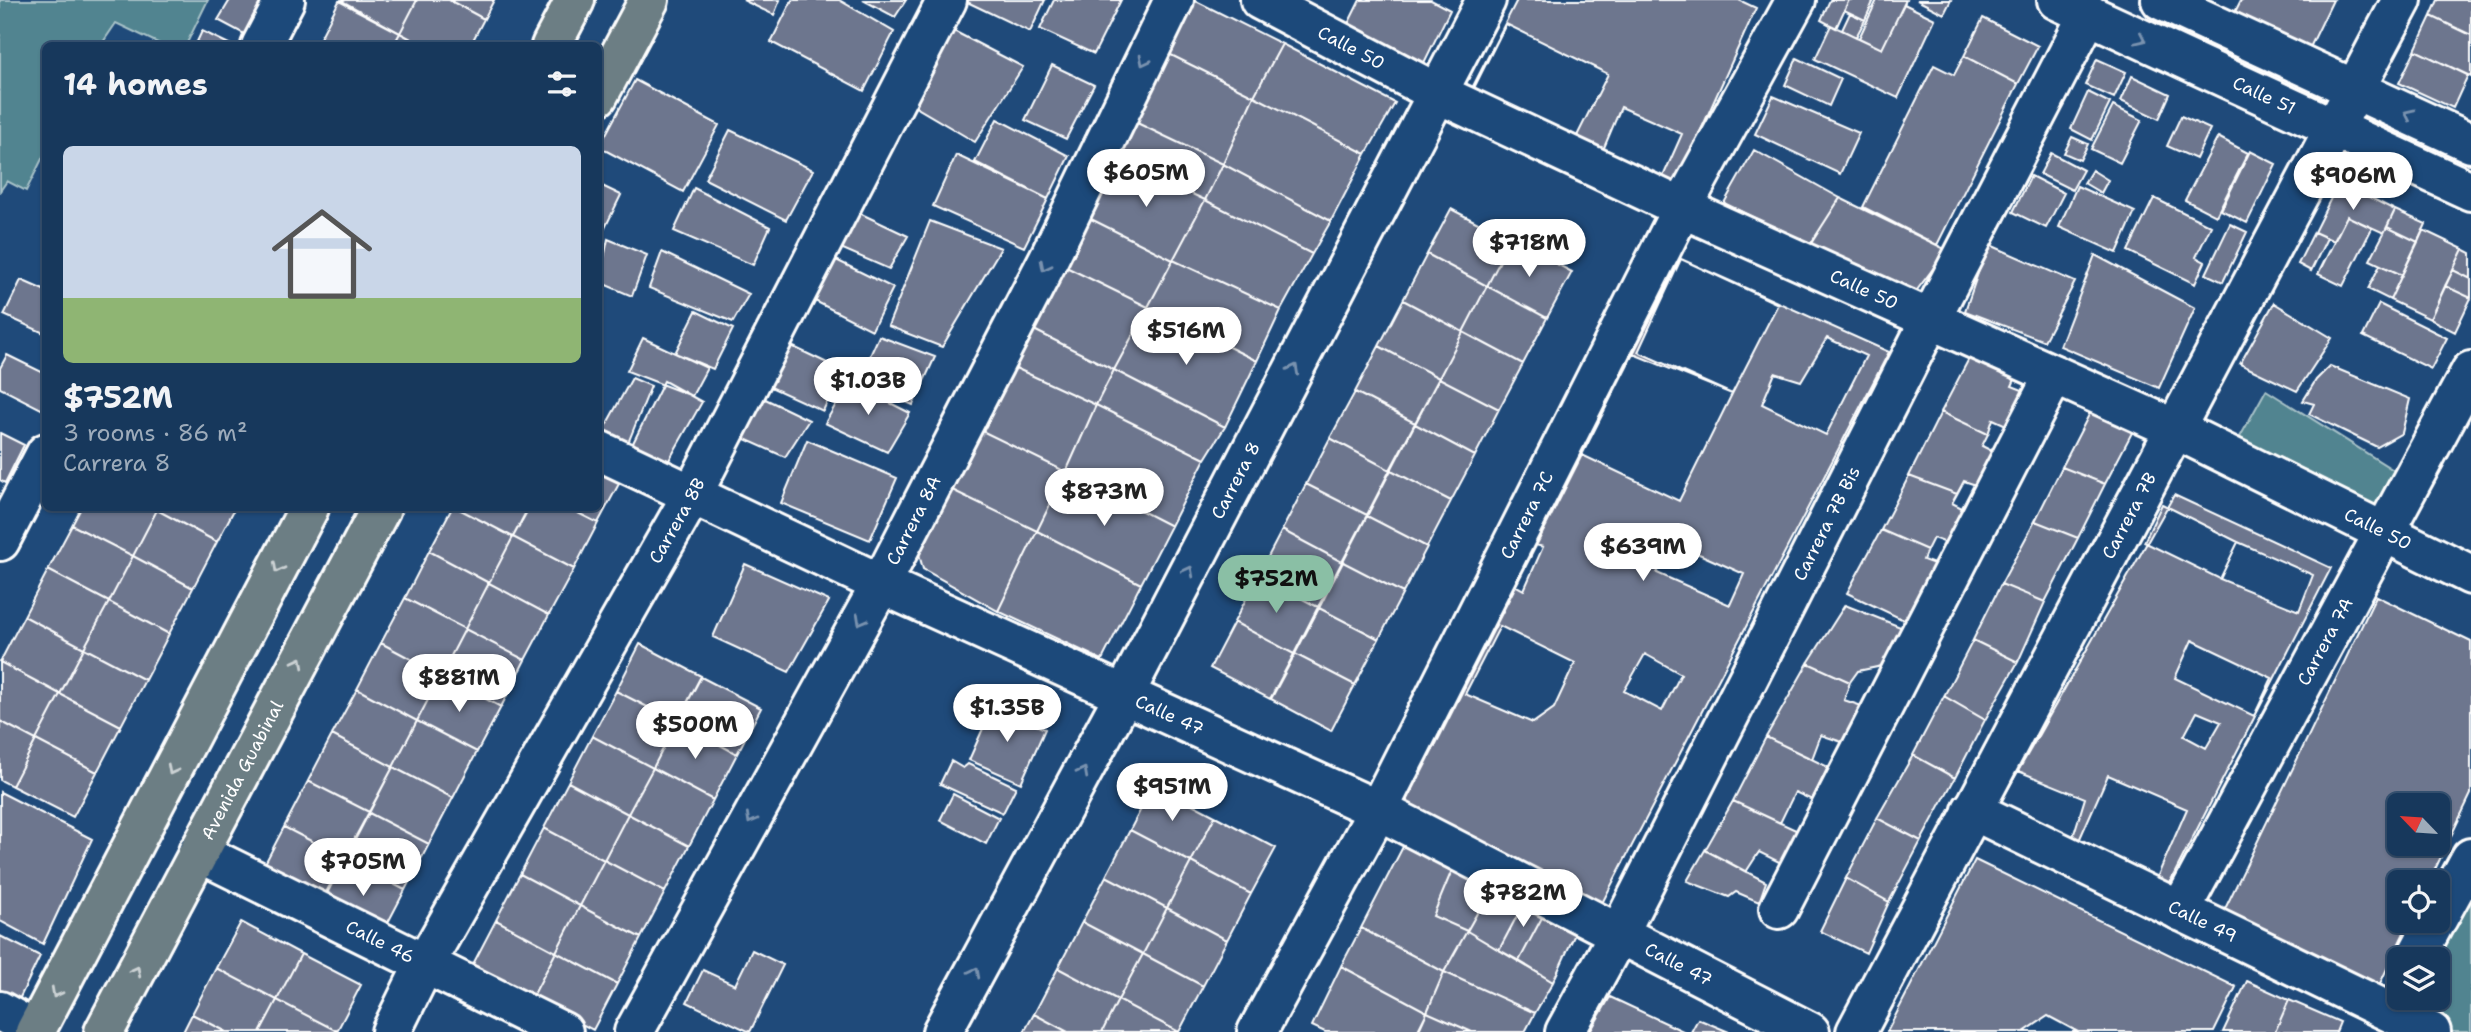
<!DOCTYPE html>
<html lang="en">
<head>
<meta charset="utf-8">
<style>
	:root { --surface:#17385c; --page:#203f62; --text:#f1f3f6; --muted:#9eacbb; --line:#365272; --accent:#8abfa5 }
	body { margin:0; font-family:"Shantell Sans",sans-serif; background:var(--page); color:var(--text); height:100vh; display:flex; flex-direction:column; font-size:26px; white-space:nowrap }
	* { box-sizing:border-box; margin:0 }
	p { font-size:23px; color:var(--muted) }
	.icon { flex:none; width:38px; height:38px; fill:none; stroke:currentColor; stroke-width:2; stroke-linecap:round; stroke-linejoin:round }
	.map { position:relative; flex:1; overflow:hidden }
	.sheet { position:absolute; left:42px; top:42px; width:560px; height:469px; display:flex; flex-direction:column; background:var(--surface); border-radius:10px; box-shadow:0 2px 5px #0004,0 0 0 2px var(--line) }
	.sheet>* { flex:none }
	.needle { width:46px; rotate:295deg }
	.fabs { position:absolute; left:2387px; top:793px; display:grid; gap:14px }
	.fabs a { display:grid; place-items:center; width:63px; height:63px; border-radius:10px; background:var(--surface); box-shadow:0 2px 5px #0004,0 0 0 2px var(--line); font-size:35px }
	.price { position:absolute; translate:-50% -60px; padding:0 16px; border-radius:24px; background:#fff; color:#222; font-size:23px; line-height:46px; filter:drop-shadow(0 2px 4px #0008) }
	.price::after { content:''; position:absolute; left:50%; top:42px; width:21px; height:16px; margin-left:-10px; background:inherit; clip-path:polygon(0 0,100% 0,50% 100%) }
	.price.selected { background:var(--accent); color:#111 }
	ul { padding:0; list-style:none }
	li { display:grid; align-content:center; gap:14px; height:371px; padding:0 21px }
	li+li { border-top:2px solid var(--line) }
	li span { display:grid; place-items:center; height:217px; border-radius:10px; color:#555 }
	li>.icon { margin-inline-start:auto }
	span .icon { width:126px; height:126px; fill:#fffc; stroke-width:1 }
	li b { font-size:30px }
	h2 { display:flex; justify-content:space-between; align-items:center; height:84px; padding:0 21px; font-size:30px }
	.map>svg:first-child { display:block }
	.green { fill:#518490; stroke:#a8c2c8; stroke-width:2 }
	.building { fill:#6d768e; stroke:#fff; stroke-width:2; fill-rule:evenodd }
	.lines { fill:none; stroke-linecap:round; stroke-linejoin:round }
	.minor-casing { stroke:#fff; stroke-width:44 }
	.major-casing { stroke:#fff; stroke-width:44 }
	.minor { stroke:#1f4a7a; stroke-width:38 }
	.major { stroke:#6c7e84; stroke-width:38 }
	.oneway { stroke:#7992af }
	.oneway2 { stroke:#ccd2d4 }
	.labels { text-anchor:middle; dominant-baseline:central; stroke-width:5; stroke-linejoin:round; paint-order:stroke }
	.street-label { font-size:18px; fill:#fff; stroke:#1f4a7a }
</style>
</head>
<body>
<div class="map">
<svg width="2471" height="1032" viewBox="0 0 2471 1032">
	<rect width="100%" height="100%" fill="#1f4a7a"/>
	<filter id="ink" filterUnits="userSpaceOnUse"><feTurbulence type="fractalNoise" baseFrequency=".0143" numOctaves="2"/><feDisplacementMap in="SourceGraphic" scale="14" xChannelSelector="R" yChannelSelector="G"/><feConvolveMatrix kernelMatrix="1 2 1 2 8 2 1 2 1" color-interpolation-filters="sRGB"/></filter>
	<g filter="url(#ink)">
		<path class="green" d="M0,0H208L186,45H162L116,23L101,45L46,46L45,153L26,191L7,181L0,191Z
			M2266,390L2398,473L2376,523L2235,446Z
			M2471,858V1032H2431L2387,1010L2399,988V998H2438V959H2415Z"/>
		<path class="building" d="M230,0H265L246,35L218,20Z
			M340,0H417L400,33Z
			M417,0H449L484,19L470,46H424L400,33Z
			M449,0H494L484,19Z
			M743,0H780L774,15Z
			M792,0H839L894,32L864,91L771,42Z
			M863,0H906L895,17Z
			M963,0H1045L1030,32Z
			M1054,0H1121L1094,54L1040,29Z
			M1194,0L1282,44L1254,96L1167,53Z
			M1360,0H1431L1450,10L1419,73L1342,36Z
			M1517,0H1739L1756,8L1674,190L1467,98Z
			M1830,0H1849L1836,28L1821,20Z
			M1849,0H1874L1865,20L1844,10Z
			M1877,0H1906L1882,49L1859,38Z
			M1917,0H1951L1944,14Z
			M2241,0H2333L2304,60L2229,24Z
			M2438,0H2471V35L2431,16Z
			M339,1L400,33L393,46H316Z
			M1904,4L1935,19L1898,98L1815,59L1831,25L1882,49Z
			M1850,13L1865,20L1856,37L1842,30Z
			M2431,16L2471,35V77L2415,50Z
			M1983,18L2038,46L2018,84L1964,56Z
			M1506,24L1608,74L1576,138L1474,88Z
			M948,28L1023,67L975,142L909,103Z
			M202,31L233,46H195Z
			M400,33L424,46H393Z
			M1282,44L1395,103L1366,154L1254,96Z
			M2415,50L2468,75L2453,108L2399,83Z
			M1167,53L1254,96L1223,164L1135,122Z
			M1964,56L2018,84L1937,245L1863,207L1934,65L1954,75Z
			M1797,58L1841,79L1829,106L1785,85Z
			M2097,59L2126,72L2114,98L2085,85Z
			M1052,65L1094,85L1066,139L1025,120Z
			M2132,76L2170,94L2159,119L2121,101Z
			M635,80L719,125L683,192L599,147Z
			M2088,92L2110,103L2092,140L2071,129Z
			M1254,96L1366,154L1331,221L1223,164Z
			M1773,96L1859,133L1840,174L1755,134Z
			M2113,106L2142,120L2120,163L2091,149Z
			M1621,107L1682,134L1658,188L1598,162Z
			M2181,116L2210,129L2196,159L2167,146Z
			M997,119L1069,156L1048,199L975,162Z
			M1135,122L1223,164L1205,200L1117,159Z
			M730,130L813,170L786,220L705,179Z
			M2072,137L2088,144L2080,160L2064,153Z
			M2218,137L2248,153L2216,216L2185,200Z
			M1754,150L1840,198L1810,245L1724,203Z
			M2250,151L2276,164L2247,223L2221,210Z
			M2051,153L2083,170L2072,190L2040,174Z
			M956,155L1048,199L1024,247L933,206Z
			M1117,159L1205,200L1173,260L1087,217Z
			M1223,164L1331,221L1312,254L1205,200Z
			M2092,170L2108,180L2101,193L2084,183Z
			M2031,176L2064,193L2046,228L2013,212Z
			M2339,182L2395,210L2384,233L2347,216L2334,241L2314,232Z
			M598,184L621,195L603,232L598,230Z
			M2077,186L2135,212L2117,253L2059,227Z
			M694,188L770,227L753,265L674,231Z
			M1840,198L1947,250L1908,302L1810,245Z
			M2154,198L2211,226L2196,257L2205,262L2195,284L2128,251Z
			M1205,200L1312,254L1281,310L1173,260Z
			M1451,209L1511,240L1487,286L1427,254Z
			M853,210L908,236L889,269L836,246Z
			M2395,210L2426,224L2418,242L2387,227Z
			M2347,216L2372,228L2343,286L2318,274Z
			M1087,217L1173,260L1148,307L1062,265Z
			M930,221L1001,248L942,347L888,326Z
			M2230,224L2247,232L2223,282L2206,274Z
			M2387,227L2418,242L2402,275L2370,260Z
			M2423,230L2463,249L2430,319L2390,300Z
			M2314,232L2327,238L2311,271L2298,264Z
			M608,239L647,255L632,296L599,282Z
			M1511,240L1572,272L1547,318L1487,286Z
			M1988,244L2075,282L2044,341L1965,311Z
			M2463,249L2471,253V279L2453,270Z
			M662,252L749,294L733,322L649,288Z
			M1427,254L1487,286L1463,332L1403,300Z
			M2095,255L2195,308L2159,388L2060,346Z
			M828,256L893,288L872,330L807,297Z
			M1681,259L1778,304L1732,394L1638,352Z
			M1681,259L1889,352L1599,909L1399,817Z
			M1173,260L1281,310L1257,361L1148,307Z
			M1062,265L1148,307L1114,370L1030,328Z
			M2380,265L2402,275L2390,300L2368,289Z
			M2453,270L2471,279V298L2445,286Z
			M21,280L46,291V334L4,315Z
			M1487,286L1547,318L1523,364L1463,332Z
			M2445,286L2471,298L2455,332L2430,319Z
			M1403,300L1463,332L1439,378L1379,346Z
			M2274,303L2332,338L2297,391L2240,364Z
			M2379,304L2447,338L2431,369L2363,336Z
			M1148,307L1257,361L1225,427L1114,370Z
			M696,311L733,329L713,369L675,353Z
			M1030,328L1114,370L1096,405L1009,365Z
			M1463,332L1523,364L1499,409L1439,378Z
			M879,336L935,357L913,405L858,382Z
			M643,338L707,368L692,396L627,371Z
			M1827,338L1866,356L1826,435L1762,404L1775,373L1801,381Z
			M783,342L842,370L823,411L764,384Z
			M1379,346L1439,378L1415,423L1355,392Z
			M1975,347L2019,371L2012,386L2025,391L2006,425L1993,419L1988,434L1941,412Z
			M1631,353L1732,394L1679,501L1582,455Z
			M7,355L46,374L45,411L0,388V368Z
			M1009,365L1096,405L1066,472L976,428Z
			M2330,366L2410,399L2402,433L2377,447L2309,414L2314,404L2303,401L2316,380Z
			M1114,370L1225,427L1205,459L1096,405Z
			M632,378L651,386L626,448L600,436Z
			M1439,378L1499,409L1475,456L1415,424Z
			M664,381L702,402L668,462L631,447Z
			M849,382L910,413L887,452L825,423Z
			M1355,392L1415,423L1390,470L1330,438Z
			M757,395L809,420L785,457L738,436Z
			M1096,405L1205,459L1171,526L1066,472Z
			M2094,405L2136,425L2105,484L2062,467Z
			M1941,412L1988,434L1982,446L1996,453L1979,486L1964,481L1957,494L1909,476Z
			M1415,424L1475,456L1451,501L1391,470Z
			M976,428L1066,472L1037,531L946,487Z
			M0,433L24,445L5,483L0,480Z
			M1330,438L1390,470L1367,515L1306,484Z
			M807,440L897,478L870,540L781,503Z
			M2062,467L2105,484L2078,538L2035,521Z
			M598,468L621,480L598,523L568,508H598Z
			M1391,470L1451,501L1427,547L1367,516Z
			M1066,472L1171,526L1141,584L1037,531Z
			M1909,476L1957,494L1952,503L1966,510L1949,544L1933,538L1927,550L1881,530Z
			M1306,484L1367,515L1342,562L1282,530Z
			M946,487L1037,531L998,611L923,569L916,543Z
			M2174,495L2331,568L2168,886L1995,812Z
			M2162,504L2238,542L2220,579L2144,542Z
			M81,508H152L157,510L133,556L72,525Z
			M158,508H235L217,542L157,510Z
			M452,508H457L513,537L489,583L429,551Z
			M457,508H528L513,537Z
			M529,508H568L598,523L574,569L513,537Z
			M157,510L217,542L193,588L133,556Z
			M1367,516L1427,547L1403,593L1343,562Z
			M2035,521L2078,538L2045,602L2001,584Z
			M72,525L133,556L109,602L48,570Z
			M1282,530L1342,562L1318,607L1258,576Z
			M1881,530L1927,550L1923,560L1937,565L1910,623L1847,593Z
			M1037,531L1141,584L1102,660L998,611Z
			M513,537L574,569L549,615L489,583Z
			M1525,542L1543,547L1524,590L1506,580Z
			M1672,542L1744,574L1730,605L1657,573Z
			M2238,542L2313,575L2299,611L2220,579Z
			M429,551L489,583L465,629L405,598Z
			M133,556L193,588L169,634L109,602Z
			M1343,562L1403,593L1379,639L1319,608Z
			M745,564L829,601L789,672L713,637Z
			M48,570L109,602L84,648L24,616Z
			M1258,576L1318,607L1294,654L1234,622Z
			M489,583L549,615L525,660L465,629Z
			M2001,584L2045,602L2018,662L1973,640Z
			M2376,596L2471,642V794L2429,882H2399V920H2410L2377,990L2222,915ZM2399,805H2438V844H2399Z
			M405,598L465,629L441,675L381,643Z
			M109,602L169,634L145,680L84,648Z
			M1845,605L1903,628L1882,666L1858,671L1850,682L1808,663Z
			M1319,608L1379,639L1355,685L1295,654Z
			M24,616L84,648L60,694L0,662Z
			M1234,622L1294,654L1270,699L1210,668Z
			M1500,626L1575,663L1554,708L1533,723L1465,694Z
			M465,629L525,660L501,707L441,675Z
			M1973,640L2018,662L1985,720L1944,696Z
			M2192,640L2272,678L2254,716L2175,678Z
			M381,643L441,675L417,721L357,689Z
			M640,644L701,676L677,722L616,691Z
			M84,648L145,680L121,726L60,694Z
			M1295,654L1355,685L1331,731L1271,699Z
			M1645,654L1681,674L1662,711L1624,691Z
			M0,662L60,694L36,740L0,721Z
			M1808,663L1850,682L1844,700L1862,706L1845,743L1821,735L1812,759L1766,737Z
			M441,675L501,707L477,752L417,721Z
			M701,677L761,708L737,754L677,722Z
			M357,689L417,721L393,767L332,735Z
			M616,691L677,722L653,768L592,736Z
			M60,694L121,726L97,772L36,740Z
			M1944,696L1985,720L1955,778L1913,755Z
			M993,706L1045,729L1021,783L969,760Z
			M2197,712L2221,722L2206,748L2184,736Z
			M0,721L36,740L12,786L0,780Z
			M417,721L477,752L453,798L393,767Z
			M677,722L737,754L713,800L653,768Z
			M332,735L393,767L369,812L308,781Z
			M592,736L653,768L628,814L568,782Z
			M1766,737L1828,767L1812,800L1795,792L1780,823L1733,801Z
			M36,740L97,772L73,817L12,786Z
			M1913,755L1955,778L1921,841L1877,818Z
			M951,761L963,768L968,764L1016,787L1003,813L940,784Z
			M393,767L453,798L429,844L369,813Z
			M653,768L713,800L689,846L628,814Z
			M2011,768L2085,798L2072,840L1995,812Z
			M2108,775L2187,809L2156,880L2077,845Z
			M308,781L369,812L344,858L284,827Z
			M568,782L628,814L604,860L544,828Z
			M1154,784L1215,816L1191,862L1130,830Z
			M0,792L92,839L43,944L0,921Z
			M953,794L999,818L986,844L940,820Z
			M1733,801L1798,831L1781,863L1759,852L1746,872L1705,850Z
			M369,813L429,844L405,890L345,859Z
			M628,814L689,846L665,892L604,860Z
			M1215,816L1276,848L1251,894L1191,862Z
			M1877,818L1921,841L1889,902L1846,878Z
			M284,827L344,858L320,904L260,873Z
			M544,828L604,860L580,906L520,874Z
			M1130,830L1191,862L1167,908L1106,876Z
			M1408,837L1457,858L1433,916L1467,931L1444,972L1361,928Z
			M1705,850L1766,882L1759,902L1736,892L1729,897L1687,881Z
			M1457,858L1498,876L1467,931L1433,916Z
			M345,859L405,890L381,936L321,905Z
			M604,860L665,892L641,938L580,906Z
			M1975,860L2236,987L2214,1032H1887Z
			M1191,862L1251,894L1227,940L1167,908Z
			M520,874L580,906L556,952L496,920Z
			M1106,876L1167,908L1143,954L1082,922Z
			M1498,876L1528,895L1499,950L1467,931Z
			M1846,878L1889,902L1866,953L1820,931Z
			M1528,895L1546,910L1519,961L1499,950Z
			M580,906L641,938L617,984L556,952Z
			M1167,908L1227,940L1203,986L1143,954Z
			M1546,910L1579,925L1553,982L1519,961Z
			M496,920L556,952L532,998L472,966Z
			M241,922L301,954L277,1000L216,968Z
			M1082,922L1143,954L1118,1000L1058,968Z
			M1361,928L1444,972L1427,1012L1341,966Z
			M1467,931L1553,982L1535,1013L1444,972Z
			M0,936L40,956L13,1012L0,1005Z
			M752,950L783,965L750,1032L687,1002L703,970L735,985Z
			M556,952L617,984L593,1030L532,998Z
			M301,954L361,985L337,1031L277,1000Z
			M1143,954L1203,986L1179,1032L1118,1000Z
			M1341,966L1427,1012L1417,1032H1325L1312,1026Z
			M216,968L277,1000L260,1032H227L192,1014Z
			M1058,968L1118,1000L1102,1032H1068L1034,1014Z
			M1444,972L1535,1013L1525,1032H1472L1427,1012Z
			M2247,981L2289,1000L2275,1032H2223Z
			M1610,997L1685,1032H1590Z
			M277,1000L337,1031V1032H260Z
			M1118,1000L1179,1032H1102Z
			M2289,1000L2340,1022L2336,1032H2275Z
			M1427,1012L1472,1032H1418Z
			M192,1014L227,1032H183Z
			M1034,1014L1068,1032H1024Z
			M2048,1016L2078,1032H2024Z
			M1698,1019L1729,1032H1691Z"/>
		<g class="lines">
			<g class="minor-casing">
				<g id="minor">
					<path id="s1" d="M1260,0L1437,93L1682,208L2173,428L2471,575"/>
					<path id="s2" d="M2057,0L2471,191"/>
					<path d="M2161,0L2471,143"/>
					<path d="M261,46L285,0"/>
					<path id="s3" d="M598,450L881,584L1378,810L1810,1032"/>
					<path d="M0,541L46,453"/>
					<path id="s4" d="M1972,810L2431,1032"/>
					<path id="s5" d="M198,852L563,1032"/>
					<path d="M1779,909L2054,375"/>
					<path id="s6" d="M2180,911L2471,371"/>
					<path d="M2438,918L2471,858"/>
					<path d="M2415,959L2436,920"/>
					<path d="M0,1011L36,1031"/>
					<path id="s7" d="M391,1032L424,965L692,495L947,0"/>
					<path id="s8" d="M634,1032L881,584L1049,258L1174,0"/>
					<path id="s9" d="M942,1032L1124,695L1486,0"/>
					<path id="s10" d="M1257,1032L1378,810L1682,208L1796,0"/>
					<path id="s11" d="M1565,1032L1618,935L1930,320L2088,15"/>
					<path id="s12" d="M1856,1032L2402,0"/>
				</g>
			</g>
			<g class="major-casing">
				<g id="major">
					<path d="M551,46L575,0"/>
					<path d="M598,96L649,0"/>
					<path d="M35,1032L309,508"/>
					<path id="s13" d="M104,1032L381,508"/>
				</g>
			</g>
			<use href="#minor" class="minor"/>
			<use href="#major" class="major"/>
		</g>
		<defs><path id="oneway-chevron" d="M-2-3.5L2.5 0L-2 3.5" fill="none" stroke-width="1.6" stroke-linecap="round" stroke-linejoin="round" transform="scale(1.75)"/></defs>
		<g class="oneway">
			<use href="#oneway-chevron" transform="translate(2141 39) rotate(25)"/>
			<use href="#oneway-chevron" transform="translate(1144 61) rotate(117)"/>
			<use href="#oneway-chevron" transform="translate(2409 114) rotate(-155)"/>
			<use href="#oneway-chevron" transform="translate(1045 266) rotate(117)"/>
			<use href="#oneway-chevron" transform="translate(1294 369) rotate(-62)"/>
			<use href="#oneway-chevron" transform="translate(1189 571) rotate(-62)"/>
			<use href="#oneway-chevron" transform="translate(861 620) rotate(119)"/>
			<use href="#oneway-chevron" transform="translate(1083 772) rotate(-62)"/>
			<use href="#oneway-chevron" transform="translate(751 819) rotate(119)"/>
			<use href="#oneway-chevron" transform="translate(975 972) rotate(-62)"/>
		</g>
		<g class="oneway2">
			<use href="#oneway-chevron" transform="translate(278 568) rotate(118)"/>
			<use href="#oneway-chevron" transform="translate(299 662) rotate(-62)"/>
			<use href="#oneway-chevron" transform="translate(172 770) rotate(118)"/>
			<use href="#oneway-chevron" transform="translate(136 971) rotate(-62)"/>
			<use href="#oneway-chevron" transform="translate(56 993) rotate(118)"/>
		</g>
	</g>
	<g class="labels">
		<g class="street-label">
			<text stroke="none"><textPath href="#s1" startOffset="103">Calle 50</textPath></text>
			<text stroke="none"><textPath href="#s2" startOffset="228">Calle 51</textPath></text>
			<text stroke="none"><textPath href="#s1" startOffset="670">Calle 50</textPath></text>
			<text stroke="none"><textPath href="#s9" startOffset="625">Carrera 8</textPath></text>
			<text stroke="none"><textPath href="#s12" startOffset="584">Carrera 7B</textPath></text>
			<text stroke="none"><textPath href="#s10" startOffset="583">Carrera 7C</textPath></text>
			<text stroke="none"><textPath href="#s7" startOffset="586">Carrera 8B</textPath></text>
			<text stroke="none"><textPath href="#s8" startOffset="583">Carrera 8A</textPath></text>
			<text stroke="none"><textPath href="#s11" startOffset="572">Carrera 7B Bis</textPath></text>
			<text stroke="none"><textPath href="#s1" startOffset="1237">Calle 50</textPath></text>
			<text stroke="none"><textPath href="#s6" startOffset="306">Carrera 7A</textPath></text>
			<text stroke="none"><textPath href="#s3" startOffset="630">Calle 47</textPath></text>
			<text stroke="none"><textPath href="#s13" startOffset="296">Avenida Guabinal</textPath></text>
			<text stroke="none"><textPath href="#s4" startOffset="256">Calle 49</textPath></text>
			<text stroke="none"><textPath href="#s5" startOffset="203">Calle 46</textPath></text>
			<text stroke="none"><textPath href="#s3" startOffset="1197">Calle 47</textPath></text>
		</g>
	</g>
</svg>
<div class="fabs">
<a><svg class="needle" viewBox="-14 -14 28 28"><path d="M0-13l5 13h-10z" fill="#e53935"/><path d="M0 13l5-13h-10z" fill="#9eacbb"/></svg></a>
<a><svg class="icon" aria-label="locate" viewBox="0 0 24 24"><circle cx="12" cy="12" r="6"/><path d="M12 2v4M12 18v4M2 12h4M18 12h4"/></svg></a>
<a><svg class="icon" aria-label="layers" viewBox="0 0 24 24"><path d="M12 4l9 5-9 5-9-5zM3 14l9 5 9-5"/></svg></a>
</div>
<b class="price" style="left:1146px;top:209px">$605M</b>
<b class="price" style="left:2353px;top:212px">$906M</b>
<b class="price" style="left:1529px;top:279px">$718M</b>
<b class="price" style="left:1186px;top:367px">$516M</b>
<b class="price" style="left:868px;top:417px">$1.03B</b>
<b class="price" style="left:1104px;top:528px">$873M</b>
<b class="price" style="left:1643px;top:583px">$639M</b>
<b class="price selected" style="left:1276px;top:615px">$752M</b>
<b class="price" style="left:459px;top:714px">$881M</b>
<b class="price" style="left:1007px;top:744px">$1.35B</b>
<b class="price" style="left:695px;top:761px">$500M</b>
<b class="price" style="left:1172px;top:823px">$951M</b>
<b class="price" style="left:363px;top:898px">$705M</b>
<b class="price" style="left:1523px;top:929px">$782M</b>
<section class="sheet">
<h2>14 homes<svg class="icon" aria-label="filters" viewBox="0 0 24 24"><path d="M4 7h16M4 17h16"/><circle cx="9" cy="7" r="2"/><circle cx="15" cy="17" r="2"/></svg></h2>
<ul>
<li><span style="background:linear-gradient(#c9d6e8 70%,#8fb573 0)"><svg class="icon" aria-label="home" viewBox="0 0 24 24"><path d="M3 11l9-7 9 7M6 9v11h12V9"/></svg></span><div><b>$752M</b><p>3 rooms · 86 m²</p><p>Carrera 8</p></div></li>
</ul>
</section>
</div>
</body>
</html>
